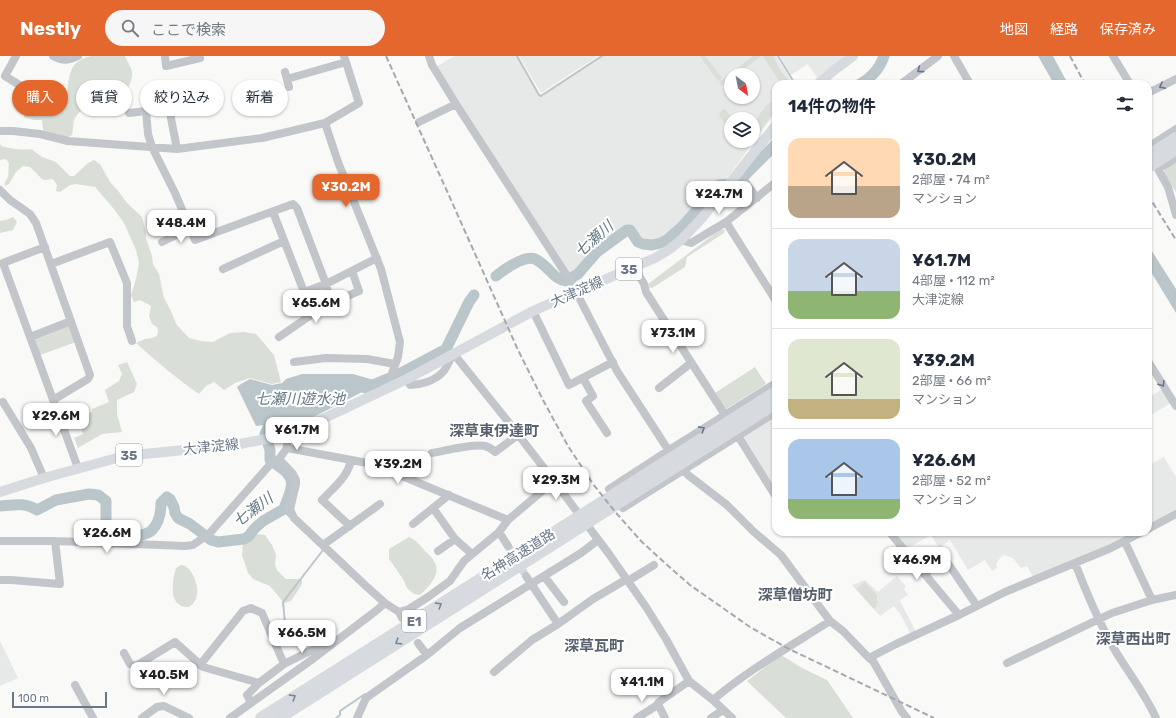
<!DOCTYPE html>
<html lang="ja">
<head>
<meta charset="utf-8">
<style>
	:root { --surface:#fff; --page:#f6f6f7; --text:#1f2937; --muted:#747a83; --line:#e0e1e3; --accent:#e4672d }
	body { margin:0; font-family:Rubik,"Noto Sans JP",sans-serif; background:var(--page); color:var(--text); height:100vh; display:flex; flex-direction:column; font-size:15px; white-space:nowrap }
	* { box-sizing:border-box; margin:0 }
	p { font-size:13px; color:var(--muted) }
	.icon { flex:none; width:22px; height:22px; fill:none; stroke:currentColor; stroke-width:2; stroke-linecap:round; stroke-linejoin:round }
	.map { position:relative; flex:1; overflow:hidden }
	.panel { position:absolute; left:772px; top:24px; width:380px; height:456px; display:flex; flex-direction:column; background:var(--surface); border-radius:12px; box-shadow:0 1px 3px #0004 }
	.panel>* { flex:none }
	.hud { position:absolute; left:12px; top:24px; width:380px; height:36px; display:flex; gap:8px }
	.needle { width:26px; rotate:148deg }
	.buttons { position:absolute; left:724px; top:12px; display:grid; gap:8px }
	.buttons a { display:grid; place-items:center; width:36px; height:36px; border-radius:50%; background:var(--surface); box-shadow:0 1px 3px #0004; font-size:20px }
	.scale { position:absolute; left:12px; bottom:10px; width:95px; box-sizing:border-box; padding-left:4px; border:2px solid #687788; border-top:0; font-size:11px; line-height:14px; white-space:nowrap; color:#687788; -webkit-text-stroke:3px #fff; paint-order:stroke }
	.price { position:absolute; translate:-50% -34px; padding:0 9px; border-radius:8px; background:#fff; color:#222; font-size:13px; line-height:26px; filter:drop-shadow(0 1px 2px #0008) }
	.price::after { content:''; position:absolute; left:50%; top:24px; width:12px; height:9px; margin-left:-6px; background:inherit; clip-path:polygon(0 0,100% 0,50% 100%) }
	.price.on { background:var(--accent); color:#fff }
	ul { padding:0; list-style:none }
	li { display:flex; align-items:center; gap:12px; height:100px; padding:0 16px }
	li+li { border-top:1px solid var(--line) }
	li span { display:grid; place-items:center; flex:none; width:112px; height:80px; border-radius:12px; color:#555 }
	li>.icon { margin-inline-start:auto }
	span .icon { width:48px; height:48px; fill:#fffc; stroke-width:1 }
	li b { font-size:17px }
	h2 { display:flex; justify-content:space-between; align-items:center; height:48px; padding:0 16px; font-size:17px }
	.pill { padding:0 14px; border-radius:18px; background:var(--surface); box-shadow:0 1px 3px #0004; font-size:14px; line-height:36px }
	.pill.on { background:var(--accent); color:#fff }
	header { display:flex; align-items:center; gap:24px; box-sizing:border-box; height:56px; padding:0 20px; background:var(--accent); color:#fff }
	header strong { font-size:19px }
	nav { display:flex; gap:22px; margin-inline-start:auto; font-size:14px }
	.search { width:280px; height:36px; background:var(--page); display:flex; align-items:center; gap:10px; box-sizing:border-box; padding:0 14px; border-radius:22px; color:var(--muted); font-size:15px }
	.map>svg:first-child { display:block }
	.built { fill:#e7e8e8; fill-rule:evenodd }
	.green { fill:#d9ded6 }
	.water { fill:#bbc6cb }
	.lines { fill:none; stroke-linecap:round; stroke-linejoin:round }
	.stream { stroke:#bbc6cb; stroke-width:2 }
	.river { stroke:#bbc6cb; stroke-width:11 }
	.minor-tunnel { stroke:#d5d8db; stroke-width:8; stroke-dasharray:8 4; stroke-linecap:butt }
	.major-tunnel { stroke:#d5d8db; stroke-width:10; stroke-dasharray:10 5; stroke-linecap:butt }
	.minor { stroke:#c2c6cb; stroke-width:8 }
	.major { stroke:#d7dbdf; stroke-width:10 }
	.highway { stroke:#d7dbdf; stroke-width:12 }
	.rail { stroke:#a3a9b0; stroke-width:2; stroke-dasharray:6 3; stroke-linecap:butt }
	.oneway { stroke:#687788 }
	.oneway2 { stroke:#798695 }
	.labels { text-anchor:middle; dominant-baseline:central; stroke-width:4; stroke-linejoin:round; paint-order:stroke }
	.shield { fill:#fff; stroke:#95a0ac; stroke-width:1 }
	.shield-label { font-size:13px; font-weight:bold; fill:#687788 }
	.street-label { font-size:14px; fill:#687788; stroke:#fff }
	.water-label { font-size:15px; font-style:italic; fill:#647883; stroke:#fff }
	.neighbourhood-label { font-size:15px; font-weight:bold; fill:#56616d; stroke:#fff }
</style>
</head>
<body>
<header>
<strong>Nestly</strong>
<div class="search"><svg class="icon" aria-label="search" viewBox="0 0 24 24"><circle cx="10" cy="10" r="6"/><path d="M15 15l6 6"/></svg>ここで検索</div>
<nav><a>地図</a><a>経路</a><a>保存済み</a></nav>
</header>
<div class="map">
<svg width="1176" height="662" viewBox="0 0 1176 662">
	<rect width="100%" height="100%" fill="#f9f9f7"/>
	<path class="built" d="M456,0H517L540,39L600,0H776L793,28H776V56L730,118L722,126L717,127L714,130L679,172L665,183L643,187L640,185L632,174L626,173L597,192L577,217L571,221L436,11L449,3ZM731,19H753V41H731ZM731,63H753V85H731Z
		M519,0H598L541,37Z
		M780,0H844L817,22L808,8L791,19Z
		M1162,333L1171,347L1148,361V342Z
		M776,359V439L742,381Z
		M1164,401L1176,421V453L1148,469V410Z
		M893,476H1135L1124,482L1033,521L1027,510L1021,512L1013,502L1004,499L1002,500L997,506L996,509L997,512L992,515L985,504L968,514L950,484L939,492L931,479L906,493Z
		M897,520L906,530L904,533L908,539L900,544L901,547L916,576L911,579L901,559L894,550L880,560L852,529L865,524L878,536Z
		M0,585L18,622L0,630Z"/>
	<path class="green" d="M92,0H125C127,6 132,11 132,17C133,26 122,47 112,50C111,50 99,50 97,50C95,49 93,48 91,48C86,48 76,59 74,64C73,69 73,74 72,79L65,83L54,80L43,74L42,64H34L24,61V51C34,46 48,52 59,47C62,46 64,43 67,41C68,30 68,11 79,5C83,2 88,1 92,0Z
		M700,0H705L722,22L718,25Z
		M753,0H761L736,19H731V23L722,30L719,26Z
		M763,0H773L782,17L792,28H781Z
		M776,42V54L753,84L758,78L755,76L753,77C753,63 766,49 776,42Z
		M725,53L733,63H731V74H729L719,59L721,55Z
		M0,87L1,90C11,93 21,94 31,93L42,101L56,106L70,120H74L88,107L94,104L100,108L110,126L119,136L127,147L142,161L146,176V182L152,200L153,208L159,218L164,242L171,255L176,268L189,282L201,285L213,286L230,277L244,276L256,278L274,299L281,326L272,328L250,322L235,327L224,334L214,326L206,330L199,338C177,323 156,305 136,287L145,283L152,282L157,280L158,275L157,271L152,268L149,260L151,250L140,244L134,246L131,239L136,223L139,207L136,194L124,167L114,153L95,131L76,128L70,129L60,136L56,135L57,129L53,123L45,124L42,123L30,111L23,110L16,116L9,128L5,130C4,126 6,125 8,121C9,118 8,112 9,108L7,104L4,103L0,104Z
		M1176,106V136L1164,117L1165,113Z
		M13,161L17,166L13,174L0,177V165L6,164Z
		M721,173L725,174L724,177L687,201L685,211L652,232L649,231L648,228Z
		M66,270L70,271L76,286L40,299L35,284L37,280Z
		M127,306L137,328L134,336L117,344V358L122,376L102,378L78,392L74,382L83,378L81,371L84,367L82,360L92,356V353L109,346L105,334L119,325L122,318L118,309Z
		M755,311L766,328L726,353L715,337Z
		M254,478L265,479L272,489L276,499L275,509L277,514L286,523H302V528L297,536L291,545L284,547L270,530L253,523L248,517L242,499L243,486Z
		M409,481C416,484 420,489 425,495C428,498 433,502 435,507C441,519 428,531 420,539L414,538L407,532L403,523L389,503V493Z
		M181,509C191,509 199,529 197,538C196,544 194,547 189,551C187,551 182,551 180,549C169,543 173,521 176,512Z
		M865,526L877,539V544L878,546L876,549L877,550L874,553L856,533Z
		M781,599L802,612L827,624L853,662H786L747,625Z"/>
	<path class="water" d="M1038,0H1053L1068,28H1054Z
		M1148,189L1176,233V257L1148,211Z
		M302,318H353L377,325L379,331L366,334L308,364L281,368L277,370L273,375L265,369L256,370L237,331L241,328L250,323L272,329L282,327L286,323Z"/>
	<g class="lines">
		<path class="stream" d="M517,0L539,39L541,40L602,0
			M778,0L795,28
			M284,453L285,456L290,461
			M303,596L285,567L283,546L323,494
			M336,662L340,659V655L365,638"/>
		<path class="river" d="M860,28C871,22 880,12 884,0
			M496,220C505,213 524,199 535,203C539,205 545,210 548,213C554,219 557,223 566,225L578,218L597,196L627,174H630L638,186L643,188L652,189L661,187L667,184L682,171L719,129L737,127L776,88
			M365,332L397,319L446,293L469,246L474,239
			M0,450C13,449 25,446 37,454L56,444L89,438L98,439L106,445V477L109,480C113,481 117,482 122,482C128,482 148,479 152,474C159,467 161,456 161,447L167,441L170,443L174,451L175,457L178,462L190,468L211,484L218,486L244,483L249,480L254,473L263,465L284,453C286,446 290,439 291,432C295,418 279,411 270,404V394L265,378L271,366L278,362"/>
		<path class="minor-tunnel" d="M508,490L526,520"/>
		<path class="major-tunnel" d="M498,274L511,267"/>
		<path class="minor" d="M16,0L5,20L37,40L55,33
			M53,0C62,5 68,5 78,0
			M165,0L166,10L200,2
			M344,0L359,47L325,67L338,106L381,213L400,286L398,301L391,320L393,330
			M429,0L432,9L456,48L571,226L617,315L667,392L688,419L727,449L754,476L781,499L830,565L843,575L869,602L896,588L959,559L1005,536L1111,492L1142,476
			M954,0L970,28
			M1113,0L1130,28
			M285,16L289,31
			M287,23L346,6
			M901,28L938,0
			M1148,37L1176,23
			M169,52L180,49
			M129,57L146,55
			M419,66L456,48
			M0,75H13L40,78L68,85L177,93L262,82L325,67
			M1148,91L1176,73
			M177,93L169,52L146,55L148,78L152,91L175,137L195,184L293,148L297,152L326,228L331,247L359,235L352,215
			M1176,102L1158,113L1168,131L1176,159
			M738,116L757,142
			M0,134L10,144L30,158L36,167L90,319L88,323L53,344
			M273,156L304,236L311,259L279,281
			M726,166L776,245
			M681,184L691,187L726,166L776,126
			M162,186L190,172
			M45,191L3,207L78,412
			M51,208L110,186L127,227V270L132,285
			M634,211L644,228L646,236L725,359
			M223,213L284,185
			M304,236L326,228L377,202
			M533,255L569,329L613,306
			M30,281L71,265
			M1148,305L1176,350
			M294,306L326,302L367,303L395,308
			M583,322L593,340L586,345L607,377
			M407,323L410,329C420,329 434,325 442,317C447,312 450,304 453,297L506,363L554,425
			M659,332L691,307
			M3,346L31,392L44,422
			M738,380L776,441
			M287,392L373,408L508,464
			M432,397C445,395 473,387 485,390C489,391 492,393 495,396L518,379
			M279,403L293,418L296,424V428L290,453L294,462L367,531L385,547L399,556L402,562
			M609,433L669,394L776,327
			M433,452L455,483L472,498
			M623,452L776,356
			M413,468L449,439
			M350,470L322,444C333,432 348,421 351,404
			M1148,473L1176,458
			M499,476L508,490
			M891,478L959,559
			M0,485H55L185,490L193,489L209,478L274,404L279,403L287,392V379
			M1125,486L1152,544
			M323,489L380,448
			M438,495L455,483
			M1075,507C1086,536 1098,564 1113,591C1127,615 1145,637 1156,662
			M924,518L945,503L977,550
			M526,520L558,568
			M544,520L564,546
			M0,524H11L60,528L55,485
			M628,525L654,509
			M399,556L409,553L428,541L450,525L464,505L499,476L508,464L554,425L609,498L646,551L666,583L689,625L713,644L732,662
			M418,587L427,599
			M124,597L130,608L136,610L175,586L203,611L259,627
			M869,602L873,605L902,656L907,662
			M1007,607L1112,557L1152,544L1176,539
			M200,609L243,555L251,552L262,557L284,608
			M494,616L532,584L558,568L593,543L627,523
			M75,629L93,662
			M713,644C748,614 791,590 830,565
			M251,647L247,639L259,627L284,608L330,585
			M658,648L665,662
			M142,662L157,651L164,650L189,662
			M230,662L310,605L377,554L385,547
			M357,662L366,642L427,599L460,572L581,497L598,484
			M637,662L656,650L659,646L689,625
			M711,662L723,654"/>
		<path class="major" d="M818,28L833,15L853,0
			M511,267L533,255L576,236L655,202L670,193L681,184L702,162L776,69
			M0,436L44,422L124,400L235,389L287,379L295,376L407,323L498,274"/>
		<path class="highway" d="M1148,100L1176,82
			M1148,111L1176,93
			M261,662L776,336
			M279,662L776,347"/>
		<path class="rail" d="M386,0L451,144L518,294L543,344L568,390L593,428L617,458L642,486L666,508L690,529L750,571L787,592L934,662
			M1070,0L1085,28
			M1148,139L1176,184"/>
	</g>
	<defs><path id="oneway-chevron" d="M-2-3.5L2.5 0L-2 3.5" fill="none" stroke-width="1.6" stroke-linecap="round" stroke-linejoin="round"/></defs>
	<g class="oneway">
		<use href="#oneway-chevron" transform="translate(920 14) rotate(143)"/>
		<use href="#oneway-chevron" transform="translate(1162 30) rotate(153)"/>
		<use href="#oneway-chevron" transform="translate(1162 328) rotate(58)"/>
		<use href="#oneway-chevron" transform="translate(702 373) rotate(-32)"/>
	</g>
	<g class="oneway2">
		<use href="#oneway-chevron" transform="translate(439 549) rotate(-32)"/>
		<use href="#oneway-chevron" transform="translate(398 586) rotate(148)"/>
		<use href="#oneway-chevron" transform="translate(293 641) rotate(-32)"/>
	</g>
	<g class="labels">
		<g class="shield">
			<rect x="616" y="202" width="26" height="22" rx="3"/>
			<rect x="116" y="388" width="26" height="22" rx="3"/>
			<rect x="402" y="554" width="24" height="22" rx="3"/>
		</g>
		<g class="shield-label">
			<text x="629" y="213">35</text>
			<text x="129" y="399">35</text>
			<text x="414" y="565">E1</text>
		</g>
		<g class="street-label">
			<text transform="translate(577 236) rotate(-24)">大津淀線</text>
			<text transform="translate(211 391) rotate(-6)">大津淀線</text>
			<text transform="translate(518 499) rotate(-32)">名神高速道路</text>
		</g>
		<g class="water-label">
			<text transform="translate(594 183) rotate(-42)">七瀬川</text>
			<text x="300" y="343">七瀬川遊水池</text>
			<text transform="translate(253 454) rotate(-37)">七瀬川</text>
		</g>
		<g class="neighbourhood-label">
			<text x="494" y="375">深草東伊達町</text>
			<text x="795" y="539">深草僧坊町</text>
			<text x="1133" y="583">深草西出町</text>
			<text x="594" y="590">深草瓦町</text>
		</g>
	</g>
</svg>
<div class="buttons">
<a><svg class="needle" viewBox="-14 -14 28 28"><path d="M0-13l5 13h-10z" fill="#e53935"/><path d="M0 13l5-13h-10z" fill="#747a83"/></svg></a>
<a><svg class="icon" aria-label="layers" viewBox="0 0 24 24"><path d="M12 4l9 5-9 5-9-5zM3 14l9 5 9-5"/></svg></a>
</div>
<div class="scale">100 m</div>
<b class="price on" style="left:346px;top:152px">¥30.2M</b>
<b class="price" style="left:719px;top:159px">¥24.7M</b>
<b class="price" style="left:181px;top:188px">¥48.4M</b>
<b class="price" style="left:316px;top:268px">¥65.6M</b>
<b class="price" style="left:673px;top:298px">¥73.1M</b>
<b class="price" style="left:56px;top:381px">¥29.6M</b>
<b class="price" style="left:297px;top:395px">¥61.7M</b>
<b class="price" style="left:398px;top:429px">¥39.2M</b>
<b class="price" style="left:556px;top:445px">¥29.3M</b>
<b class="price" style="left:107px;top:498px">¥26.6M</b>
<b class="price" style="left:917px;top:525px">¥46.9M</b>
<b class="price" style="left:302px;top:598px">¥66.5M</b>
<b class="price" style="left:164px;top:640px">¥40.5M</b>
<b class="price" style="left:642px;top:647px">¥41.1M</b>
<div class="hud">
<a class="pill on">購入</a>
<a class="pill">賃貸</a>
<a class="pill">絞り込み</a>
<a class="pill">新着</a>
</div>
<section class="panel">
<h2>14件の物件<svg class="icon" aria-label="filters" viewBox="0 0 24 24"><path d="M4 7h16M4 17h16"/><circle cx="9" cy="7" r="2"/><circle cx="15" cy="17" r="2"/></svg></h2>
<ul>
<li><span style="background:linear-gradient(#ffd9b3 60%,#b9a48a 0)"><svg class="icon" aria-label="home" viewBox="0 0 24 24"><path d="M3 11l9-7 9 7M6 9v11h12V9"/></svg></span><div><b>¥30.2M</b><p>2部屋 · 74 m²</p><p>マンション</p></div></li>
<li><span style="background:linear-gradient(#c9d6e8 65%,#8fb573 0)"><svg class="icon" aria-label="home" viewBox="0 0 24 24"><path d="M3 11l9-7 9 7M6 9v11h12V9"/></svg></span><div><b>¥61.7M</b><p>4部屋 · 112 m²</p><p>大津淀線</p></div></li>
<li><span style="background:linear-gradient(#dfe7d0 75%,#c2b280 0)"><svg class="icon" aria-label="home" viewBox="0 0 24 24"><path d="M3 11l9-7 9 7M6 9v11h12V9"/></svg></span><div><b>¥39.2M</b><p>2部屋 · 66 m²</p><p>マンション</p></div></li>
<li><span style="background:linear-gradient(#a9c7e8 75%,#8fb573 0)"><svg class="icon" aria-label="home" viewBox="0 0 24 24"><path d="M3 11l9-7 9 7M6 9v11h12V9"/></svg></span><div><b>¥26.6M</b><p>2部屋 · 52 m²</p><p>マンション</p></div></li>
</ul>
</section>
</div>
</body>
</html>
